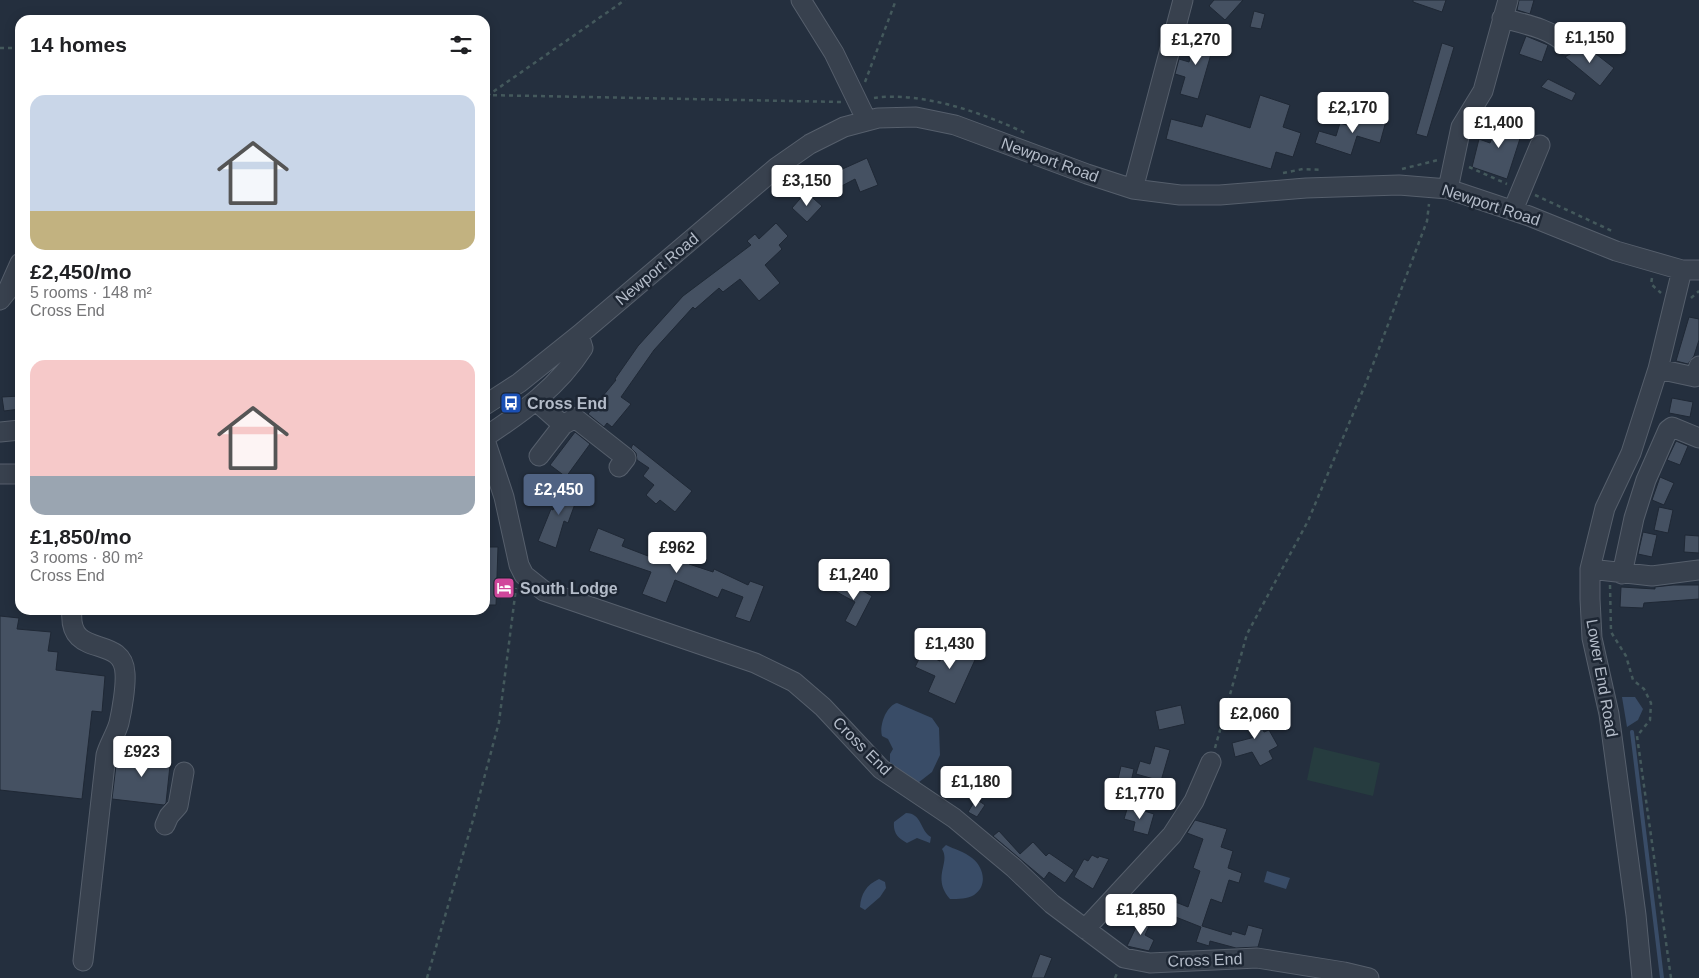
<!DOCTYPE html>
<html lang="en">
<head>
<meta charset="utf-8">
<style>
	:root { --surface:#fff; --page:#f2f2f2; --text:#202124; --muted:#757577; --accent:#506383 }
	body { margin:0; font-family:Helvetica,sans-serif; background:var(--page); color:var(--text); height:100vh; display:flex; flex-direction:column; font-size:19px; white-space:nowrap }
	* { box-sizing:border-box; margin:0 }
	p { font-size:16px; color:var(--muted) }
	.icon { flex:none; width:28px; height:28px; fill:none; stroke:currentColor; stroke-width:2; stroke-linecap:round; stroke-linejoin:round }
	.map { position:relative; flex:1; overflow:hidden }
	.sheet { position:absolute; left:15px; top:15px; width:475px; height:600px; display:flex; flex-direction:column; background:var(--surface); border-radius:15px; box-shadow:0 2px 12px #0003 }
	.sheet>* { flex:none }
	.price { position:absolute; translate:-50% -42px; padding:0 11px; border-radius:5px; background:#fff; color:#222; font-size:16px; line-height:32px; filter:drop-shadow(0 1px 2px #0008) }
	.price::after { content:''; position:absolute; left:50%; top:30px; width:15px; height:11px; margin-left:-8px; background:inherit; clip-path:polygon(0 0,100% 0,50% 100%) }
	.price.on { background:var(--accent); color:#fff }
	ul { padding:0; list-style:none }
	li { display:grid; align-content:center; gap:10px; height:265px; padding:0 15px }
	li span { display:grid; place-items:center; height:155px; border-radius:15px; color:#555 }
	li>.icon { margin-inline-start:auto }
	span .icon { width:90px; height:90px; fill:#fffc; stroke-width:1 }
	li b { font-size:21px }
	h2 { display:flex; justify-content:space-between; align-items:center; height:60px; padding:0 15px; font-size:21px }
	.map>svg:first-child { display:block }
	.green { fill:#263c3f }
	.water { fill:#394c67 }
	.lines { fill:none; stroke-linecap:round; stroke-linejoin:round }
	.stream { stroke:#394c67; stroke-width:4 }
	.building { fill:#455162; stroke:#1f2835 }
	.minor-casing { stroke:#565f6c; stroke-width:21 }
	.path { stroke:#44595c; stroke-width:2.5; stroke-dasharray:4 4; stroke-linecap:butt }
	.minor { stroke:#38414e; stroke-width:19 }
	.labels { text-anchor:middle; dominant-baseline:central; stroke-width:5; stroke-linejoin:round; paint-order:stroke }
	.street-label { font-size:16px; fill:#b4bcc9; stroke:#1d2633 }
	.poi-label { font-size:16px; font-weight:bold; fill:#b4bcc9; stroke:#1d2633; text-anchor:start }
</style>
</head>
<body>
<div class="map">
<svg width="1699" height="978" viewBox="0 0 1699 978">
	<rect width="100%" height="100%" fill="#242f3e"/>
	<path class="green" d="M1314,747L1380,763L1373,796L1307,780Z"/>
	<path class="water" d="M1622,697H1635L1643,709L1638,720L1627,727Z
		M897,703L932,718L939,728L940,755L932,772L914,786L908,776L890,769V754L893,749L888,739L882,736C879,726 886,706 897,703Z
		M906,813C922,813 920,831 931,837L930,843L917,838L907,843C898,838 893,833 894,822Z
		M946,845C954,849 965,852 972,858C984,867 988,886 974,895C968,899 958,899 950,899C931,877 951,863 942,849Z
		M1267,871L1290,878L1286,889L1264,882Z
		M879,879L885,882L886,888L880,897L865,910L860,907C861,894 866,885 879,879Z"/>
	<g class="lines">
		<path class="stream" d="M1632,732L1662,978"/>
	</g>
	<path class="building" d="M1214,0H1243L1225,20L1209,6Z
		M1413,0H1446L1442,12L1413,2Z
		M1519,0H1534L1530,14L1517,10Z
		M1254,11L1265,14L1261,29L1250,27Z
		M1197,32L1216,37L1198,99L1180,94L1185,77L1175,74L1179,59L1189,62Z
		M1526,36L1548,45L1542,62L1519,54Z
		M1578,40L1614,68L1600,86L1565,57L1575,51Z
		M1442,43L1454,47L1427,137L1416,134Z
		M1548,79L1576,93L1572,101L1541,87Z
		M1260,95L1290,105L1283,127L1301,133L1293,157L1276,152L1271,169L1166,139L1171,119L1202,127L1206,114L1250,128Z
		M1361,113L1386,121L1380,143L1357,136L1351,155L1315,143L1319,131L1336,136L1340,123L1356,128Z
		M1506,117L1525,123L1507,179L1472,167L1479,139L1490,143L1495,129L1501,131Z
		M867,158L878,185L860,192L855,179L834,190L827,176Z
		M806,192L822,206L807,222L792,208Z
		M776,223L788,236L779,245L782,249L765,265L780,283L759,301L740,279L723,292L719,288L695,309L693,307L654,350L621,397L631,404L612,427L607,423L604,427L588,414L616,380L615,379L638,346L683,296L751,245L747,241L755,234L759,239Z
		M1689,317L1699,319V340L1694,356L1688,364L1676,361Z
		M20,396V409L4,411L2,397Z
		M1672,398L1693,402L1690,417L1669,413Z
		M575,432L590,444L566,477L550,465Z
		M1676,441L1688,446L1680,465L1667,460Z
		M633,444L692,491L675,512L660,500L656,504L646,495L654,485L643,476L649,468L637,460L636,453L631,448Z
		M1660,477L1674,483L1664,505L1652,500Z
		M563,483L577,488L575,492L579,493L568,523L564,521L556,548L538,541L551,509L553,510Z
		M1659,507L1673,510L1668,533L1654,530Z
		M598,528L625,539L622,546L648,556L651,549L679,561L681,557L691,560L689,564L713,572L714,569L748,585L750,581L764,586L750,622L735,617L743,597L722,589L718,598L675,580L666,603L642,594L651,572L589,551Z
		M1643,532L1657,535L1652,557L1638,554Z
		M1685,535L1699,536V553L1684,552Z
		M485,547H498L496,605H485Z
		M842,579L872,596L856,627L845,621L855,602L835,591Z
		M1673,585H1699V599L1644,603L1643,608L1620,607L1621,587L1655,589V587Z
		M0,616L19,618L17,629L51,632L48,651L58,652L56,670L105,676L102,712L92,711L82,799L0,790Z
		M973,635L984,640L955,704L928,692L935,676L915,667L922,653L940,661L946,649L963,657Z
		M1249,704L1264,732L1269,730L1278,746L1269,751L1273,759L1260,766L1252,752L1235,757L1232,743L1255,737L1239,709Z
		M1181,705L1185,724L1159,730L1155,711Z
		M1155,746L1170,750L1161,781L1136,774L1140,761L1150,764Z
		M120,750L171,756L166,803L164,805L112,799L117,757Z
		M1121,766L1134,769L1131,782L1118,779Z
		M976,799L985,805L977,817L968,812Z
		M1128,806L1154,814L1148,835L1133,831L1135,822L1124,819Z
		M1195,820L1227,829L1221,847L1233,851L1228,868L1242,873L1239,883L1229,880L1222,903L1211,899L1202,926L1231,935L1232,931L1245,935L1248,925L1263,929L1258,947L1236,948L1210,941L1209,946L1196,942L1201,927L1158,910L1163,897L1188,907L1200,871L1193,868L1203,839L1187,833Z
		M999,831L1020,854L1033,842L1046,856L1049,853L1074,870L1065,883L1049,872L1044,879L993,836Z
		M1092,855L1098,858L1099,856L1109,859L1093,889L1074,877L1084,859L1088,861Z
		M1141,917L1151,922L1145,935L1154,940L1149,951L1127,946Z
		M1040,954L1052,958L1044,978H1031Z"/>
	<g class="lines">
		<g class="minor-casing">
			<path id="minor" d="M801,0L834,53L867,121
				M1502,18C1524,24 1549,28 1566,44
				M1133,189L1183,0
				M1448,189L1461,127L1483,91L1508,0
				M1513,210L1540,145
				M0,300L8,290L20,263
				M1658,369L1695,377L1699,366
				M536,401L563,425
				M485,405L519,383L579,335L777,167L810,144L844,127L878,118L916,117L955,125L1087,174L1133,189L1180,195H1220L1306,188L1399,185L1448,189L1529,216L1616,251L1682,270H1699
				M0,432L20,430
				M485,437C523,412 558,387 583,348L579,335
				M485,440L504,497L519,565L524,575L544,591L755,663L794,682L823,707L881,769L954,818L1014,868L1052,904L1124,958L1150,963L1257,958L1344,972L1369,978
				M539,456L563,425L575,418L626,458L619,467
				M0,474H20
				M1590,569L1652,576L1699,570
				M1622,574L1634,518L1646,480L1668,430L1672,427L1699,438
				M72,610C67,661 123,633 125,673C126,686 122,710 119,723C116,734 109,744 106,755L83,961
				M165,825L169,816L178,806L184,772
				M1085,929L1172,835L1194,801L1211,762
				M1642,978L1636,915L1609,714L1592,638L1590,599V569L1605,508L1631,453L1658,369L1682,270"/>
		</g>
		<path class="path" d="M0,48H20
			M865,82L896,0
			M485,95L841,102
			M487,96L625,0
			M874,98C920,91 984,113 1025,133
			M1469,167L1507,184
			M1402,169L1438,160
			M1283,173L1303,169L1322,170
			M1535,195L1612,231
			M1652,278L1651,284L1661,293
			M1691,298L1699,291
			M1610,585L1611,632L1626,656L1633,680L1644,689L1651,703L1650,720L1637,736L1671,978
			M1215,748L1247,634L1308,521L1366,383L1427,221L1429,204
			M427,978L473,820L499,722L516,588
			M1115,978L1118,971"/>
		<use href="#minor" class="minor"/>
	</g>
	<defs>
		<g id="bus-square" transform="scale(1.125)"><rect x="-9" y="-9" width="18" height="18" rx="4" fill="#1a4fb4" stroke="#1d2633"/><path d="M-5-6H5V4H4V6H2V4H-2V6H-4V4H-5ZM-3.5-4V0h7V-4ZM-3.5 1.2v1.5H-2V1.2ZM2 1.2v1.5H3.5V1.2Z" fill="#fff"/></g>
		<g id="hotel-square" transform="scale(1.125)"><rect x="-9" y="-9" width="18" height="18" rx="4" fill="#d1479c" stroke="#1d2633"/><path d="M-6-4.5h1.5V1H6V5H4.5V3h-9V5H-6ZM-4 0a1.8 1.8 0 1 1 3.6 0ZM.5 0V-2.5h3Q6-2.5 6 0Z" fill="#fff"/></g>
	</defs>
	<g fill-rule="evenodd">
		<use href="#bus-square" x="511" y="403"/>
		<use href="#hotel-square" x="504" y="588"/>
	</g>
	<g class="labels">
		<g class="street-label">
			<text transform="translate(1050 160) rotate(20)">Newport Road</text>
			<text transform="translate(1491 205) rotate(18)">Newport Road</text>
			<text transform="translate(657 269) rotate(-40)">Newport Road</text>
			<text transform="translate(1602 678) rotate(80)">Lower End Road</text>
			<text transform="translate(862 746) rotate(45)">Cross End</text>
			<text transform="translate(1205 960) rotate(-2)">Cross End</text>
		</g>
		<g class="poi-label">
			<text x="527" y="403">Cross End</text>
			<text x="520" y="588">South Lodge</text>
		</g>
	</g>
</svg>
<b class="price" style="left:1590px;top:64px">£1,150</b>
<b class="price" style="left:1196px;top:66px">£1,270</b>
<b class="price" style="left:1353px;top:134px">£2,170</b>
<b class="price" style="left:1499px;top:149px">£1,400</b>
<b class="price" style="left:807px;top:207px">£3,150</b>
<b class="price on" style="left:559px;top:516px">£2,450</b>
<b class="price" style="left:677px;top:574px">£962</b>
<b class="price" style="left:854px;top:601px">£1,240</b>
<b class="price" style="left:950px;top:670px">£1,430</b>
<b class="price" style="left:1255px;top:740px">£2,060</b>
<b class="price" style="left:142px;top:778px">£923</b>
<b class="price" style="left:976px;top:808px">£1,180</b>
<b class="price" style="left:1140px;top:820px">£1,770</b>
<b class="price" style="left:1141px;top:936px">£1,850</b>
<section class="sheet">
<h2>14 homes<svg class="icon" aria-label="filters" viewBox="0 0 24 24"><path d="M4 7h16M4 17h16"/><circle cx="9" cy="7" r="2"/><circle cx="15" cy="17" r="2"/></svg></h2>
<ul>
<li><span style="background:linear-gradient(#c9d6e8 75%,#c2b280 0)"><svg class="icon" aria-label="home" viewBox="0 0 24 24"><path d="M3 11l9-7 9 7M6 9v11h12V9"/></svg></span><div><b>£2,450/mo</b><p>5 rooms · 148 m²</p><p>Cross End</p></div></li>
<li><span style="background:linear-gradient(#f6c9c9 75%,#9aa5b1 0)"><svg class="icon" aria-label="home" viewBox="0 0 24 24"><path d="M3 11l9-7 9 7M6 9v11h12V9"/></svg></span><div><b>£1,850/mo</b><p>3 rooms · 80 m²</p><p>Cross End</p></div></li>
</ul>
</section>
</div>
</body>
</html>
